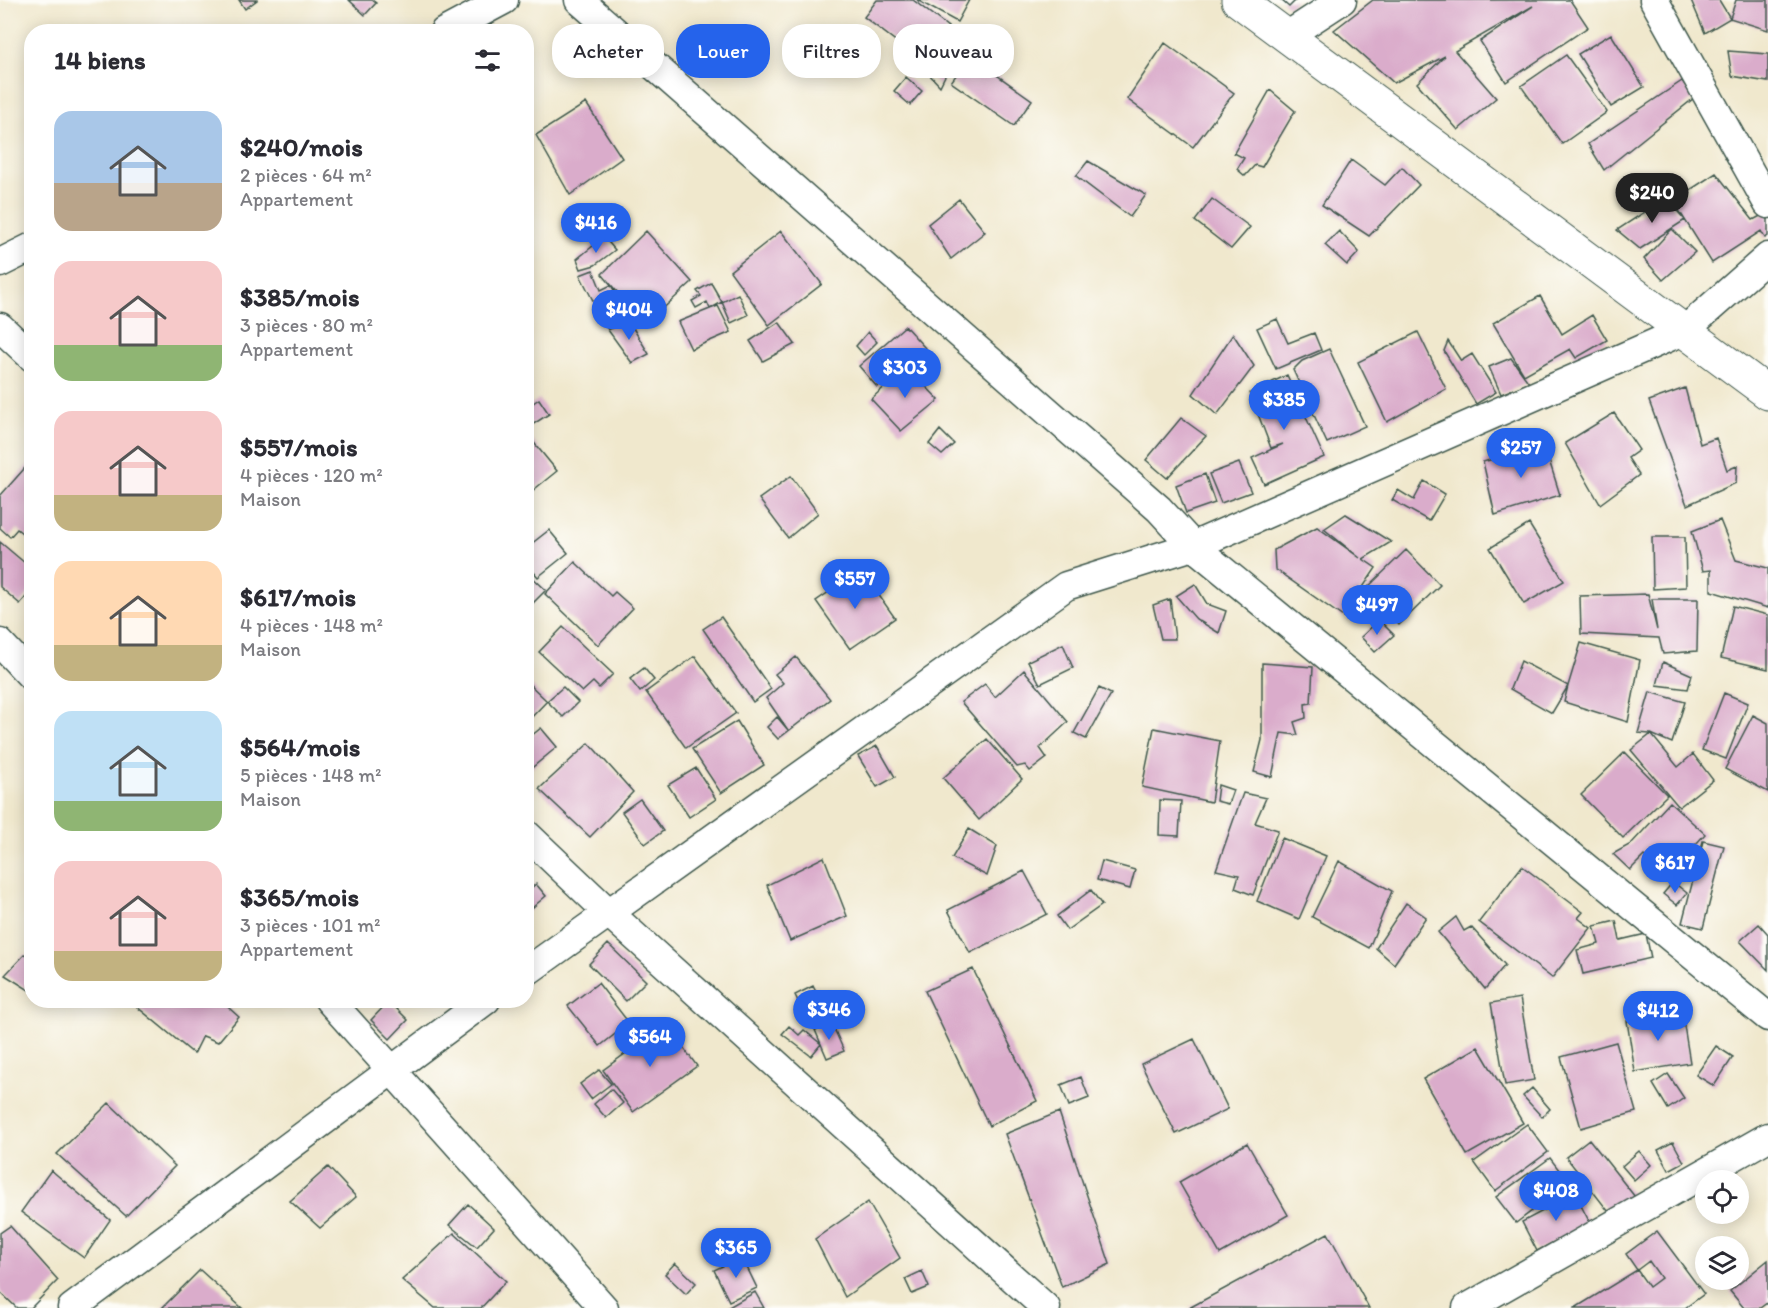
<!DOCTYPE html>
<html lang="fr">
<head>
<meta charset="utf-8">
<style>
	:root { --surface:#fff; --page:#f2f2f3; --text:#2b2b33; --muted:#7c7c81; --accent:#2563eb }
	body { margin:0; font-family:Itim,sans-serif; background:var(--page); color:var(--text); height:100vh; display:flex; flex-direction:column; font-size:22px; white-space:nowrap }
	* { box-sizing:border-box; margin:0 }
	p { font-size:20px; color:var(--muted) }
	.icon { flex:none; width:33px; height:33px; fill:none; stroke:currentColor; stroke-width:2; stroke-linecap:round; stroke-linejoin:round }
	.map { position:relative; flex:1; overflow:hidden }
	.drawer { position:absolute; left:24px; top:24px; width:510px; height:984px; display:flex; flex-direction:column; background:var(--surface); border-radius:24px; box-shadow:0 3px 15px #0003 }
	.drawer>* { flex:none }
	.top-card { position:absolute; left:552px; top:24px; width:570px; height:54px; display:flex; gap:12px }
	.tools { position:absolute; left:1695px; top:1170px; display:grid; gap:12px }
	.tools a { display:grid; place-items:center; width:54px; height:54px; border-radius:50%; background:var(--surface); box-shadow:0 3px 15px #0003; font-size:30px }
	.price { position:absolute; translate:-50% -51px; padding:0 14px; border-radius:21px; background:var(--accent); color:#fff; font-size:20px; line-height:39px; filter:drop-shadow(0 2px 3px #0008) }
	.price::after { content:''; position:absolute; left:50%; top:36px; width:18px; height:14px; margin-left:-9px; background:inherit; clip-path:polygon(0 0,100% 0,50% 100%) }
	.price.current { background:#222; color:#fff }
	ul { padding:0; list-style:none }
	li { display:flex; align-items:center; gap:18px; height:150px; padding:0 30px }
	li span { display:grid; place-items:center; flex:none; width:168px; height:120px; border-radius:18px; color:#555 }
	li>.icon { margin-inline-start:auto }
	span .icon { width:72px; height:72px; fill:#fffc; stroke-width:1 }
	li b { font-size:26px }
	h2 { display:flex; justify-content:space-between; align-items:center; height:72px; padding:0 30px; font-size:26px }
	.tag { padding:0 21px; border-radius:24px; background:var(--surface); box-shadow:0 3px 15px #0003; font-size:21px; line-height:54px }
	.tag.current { background:var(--accent); color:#fff }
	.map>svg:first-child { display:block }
	.building { fill:#daaccb }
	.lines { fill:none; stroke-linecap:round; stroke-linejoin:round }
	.minor-casing { stroke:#3e574b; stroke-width:31 }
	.tertiary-casing { stroke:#3e574b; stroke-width:35 }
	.minor { stroke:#fff; stroke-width:28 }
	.tertiary { stroke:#fff; stroke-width:33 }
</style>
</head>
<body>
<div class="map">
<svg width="1768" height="1308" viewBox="0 0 1768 1308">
	<rect width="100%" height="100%" fill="#fdfcf7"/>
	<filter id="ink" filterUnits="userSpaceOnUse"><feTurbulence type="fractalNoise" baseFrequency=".0167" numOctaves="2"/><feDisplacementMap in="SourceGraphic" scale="12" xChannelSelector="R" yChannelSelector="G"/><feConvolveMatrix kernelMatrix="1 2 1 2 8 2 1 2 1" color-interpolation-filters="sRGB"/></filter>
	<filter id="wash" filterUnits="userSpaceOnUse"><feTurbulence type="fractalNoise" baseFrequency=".008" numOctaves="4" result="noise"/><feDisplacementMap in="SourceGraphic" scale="24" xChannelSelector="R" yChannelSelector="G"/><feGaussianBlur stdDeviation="1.35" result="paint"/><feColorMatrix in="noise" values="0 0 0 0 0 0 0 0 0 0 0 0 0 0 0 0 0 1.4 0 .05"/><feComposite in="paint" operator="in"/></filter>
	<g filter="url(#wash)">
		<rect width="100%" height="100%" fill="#f0e8cd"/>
		<g id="blocks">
			<path class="building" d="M239,0H257L245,9Z
				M349,0H372L376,3L365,15Z
				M877,0H913L948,27L922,61L864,17Z
				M917,0H969L957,22Z
				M1281,0H1296L1289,7Z
				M1373,0H1570L1588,27L1506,82L1480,41L1533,6L1455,51L1496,98L1458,130L1417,83L1445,56L1394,83L1334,30Z
				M1691,0H1719L1730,18L1736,0H1768V30L1730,18L1705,33Z
				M1611,34L1644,87L1611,107L1578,54Z
				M944,37L960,45L940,86L927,72Z
				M1165,43L1234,93L1193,147L1127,99Z
				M1728,51L1768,54V82L1732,76Z
				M1566,55L1607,112L1562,144L1521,86Z
				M970,56L1032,100L1014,126L951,82Z
				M906,77L922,91L910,105L894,91Z
				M1682,81L1694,98L1604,170L1588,144Z
				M1270,90L1295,111L1262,167L1255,165L1245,176L1237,169L1244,158L1234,153Z
				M586,103L622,158L570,195L536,135Z
				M1351,160L1385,185L1402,167L1419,185L1369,236L1322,205Z
				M1088,161L1146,195L1130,217L1076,176Z
				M1716,173L1753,220L1768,212V236L1765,238L1761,231L1712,263L1673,201Z
				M1666,198L1685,220L1640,249L1617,230Z
				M959,199L985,232L951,259L928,224Z
				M1212,199L1250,227L1231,249L1195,221Z
				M1672,229L1695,252L1663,280L1644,259Z
				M646,231L692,282L645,325L602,274Z
				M781,231L822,284L769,325L730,271Z
				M1339,231L1359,252L1347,265L1325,245Z
				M604,237L615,250L595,265L581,269L577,259Z
				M593,270L601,290L611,285L628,316L608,330L580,275Z
				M711,283L722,302L710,309L718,306L731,332L691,349L678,322L710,309L707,302L696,308L692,301L701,296L697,291Z
				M738,294L748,315L731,323L722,302Z
				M1540,296L1562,334L1592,315L1607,340L1576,358L1570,349L1524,375L1493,323Z
				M1277,319L1288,343L1314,333L1321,350L1276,369L1257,328Z
				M628,320L649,354L632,363L608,330Z
				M779,322L795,344L763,361L750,341Z
				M905,326L925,348L877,387L859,366Z
				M868,332L877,342L864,355L856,346Z
				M1418,332L1446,389L1387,422L1358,362Z
				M1233,334L1254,366L1217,415L1193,394Z
				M1448,341L1461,361L1472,354L1496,392L1476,404L1444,351Z
				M1329,349L1365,426L1327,443L1293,370L1302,361Z
				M1511,358L1529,383L1501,394L1489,367Z
				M907,367L939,400L901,431L871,399Z
				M1287,375L1324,457L1264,484L1252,458L1283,444L1271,448L1250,393Z
				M1685,388L1700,444L1716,438L1727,470L1737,466L1736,483L1687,505L1649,401Z
				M539,399L549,414L532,425L526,416V408Z
				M1614,413L1639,450L1628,458L1639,475L1600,504L1565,443Z
				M1181,418L1206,436L1167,478L1146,460Z
				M940,430L954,444L942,455L929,444Z
				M526,433L557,471L526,496Z
				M1544,444L1560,495L1495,515L1483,462Z
				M32,460V541L17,529L10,537L0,528V496Z
				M1239,463L1251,492L1221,503L1209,474Z
				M1205,474L1215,503L1186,513L1176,485Z
				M791,476L818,513L788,538L759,499Z
				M1424,481L1445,494L1429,521L1392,500L1398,490L1414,500Z
				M1346,514L1391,542L1363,559L1376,568L1343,617L1275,569L1274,550L1317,527L1360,558L1324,529Z
				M1720,520L1736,560L1768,568V608L1711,591V570L1703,571L1692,531Z
				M1529,524L1564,581L1524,604L1490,548Z
				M549,530L568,553L538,577L526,563V548Z
				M1652,537H1685L1686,587L1653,589Z
				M0,542L32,569V590L20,604L0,587Z
				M1406,550L1440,585L1399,625L1365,590Z
				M575,562L611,596L615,592L633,608L598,645L545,594Z
				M861,570L895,618L850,649L816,601Z
				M531,576L546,590L532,604L526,599V581Z
				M1195,584L1207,604L1226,611L1219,633L1196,619L1176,596Z
				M1648,594L1657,630L1652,599H1698L1697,651L1663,654L1659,638L1581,634L1580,596Z
				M1170,599L1175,639H1161L1153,605Z
				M1733,606L1768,615V669L1721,658Z
				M721,617L771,689L753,702L703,629Z
				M1379,620L1394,635L1375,652L1361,637Z
				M563,627L613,674L599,688L593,682L582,692L539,652Z
				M1581,643L1640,660L1628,722L1564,702L1568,686L1552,713L1510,689L1521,661L1568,686Z
				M1063,644L1073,668L1040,684L1028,661Z
				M695,656L736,713L686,748L646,692Z
				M796,657L830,699L778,739L767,727L777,717L788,730L766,698L783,683L775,674Z
				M1663,662L1692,675L1688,689L1657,685Z
				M1262,663L1313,667L1311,703L1305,704L1306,718L1294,722L1298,735L1281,733L1272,777L1254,772L1262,740Z
				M644,668L654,680L640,692L630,679Z
				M1024,670L1068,722L1040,748L1047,758L1030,771L1025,765L1017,767L961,702L985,684L995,697Z
				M526,681L547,701L526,723Z
				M563,687L578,702L563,717L547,701Z
				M1099,688L1111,694L1086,739L1074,733Z
				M1650,692L1685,702L1672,743L1651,734L1678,767L1693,754L1713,780L1679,807L1631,750L1651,734L1638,733Z
				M1724,693L1748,703L1726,759L1702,750Z
				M1753,715L1768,723V792L1725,769Z
				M737,721L764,765L721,793L692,749Z
				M541,728L557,747L528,771L526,740Z
				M1154,728L1220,741L1211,802L1142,787Z
				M987,739L1022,779L979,820L943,778Z
				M589,743L633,792L590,837L539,789Z
				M877,746L895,777L877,787L858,756Z
				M1625,752L1667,795L1623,838L1581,795Z
				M696,768L716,799L689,817L668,785Z
				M1218,785L1233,790L1228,804L1216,801Z
				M1243,793L1266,798L1255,823L1278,830L1253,895L1235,888L1239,875L1216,870Z
				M640,799L663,831L645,844L622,812Z
				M1160,800L1181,801L1179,836L1159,835Z
				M1670,802L1705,834L1667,876L1644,856L1630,870L1613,854L1631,844Z
				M969,829L997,846L987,876L952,858Z
				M1282,838L1326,856L1299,919L1257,901Z
				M1703,841L1724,846L1703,928L1682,923Z
				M824,857L847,916L790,941L767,885Z
				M1102,861L1135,870L1130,889L1097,880Z
				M1339,861L1392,891L1369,948L1312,917Z
				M1522,866L1583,912L1578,918L1591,928L1552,978L1479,922Z
				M1024,871L1047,914L970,953L948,910Z
				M1673,882L1687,893L1677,905L1663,894Z
				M536,884L546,896L526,913V892Z
				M1091,890L1102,905L1067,930L1057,916Z
				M1406,903L1426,917L1394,964L1376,948Z
				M1456,917L1464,931L1471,927L1505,965L1485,989L1438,932Z
				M1616,921L1620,940L1646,934L1651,958L1583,974L1577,950L1599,944L1594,926Z
				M1759,924L1768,934V970L1740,941Z
				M608,944L646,981L626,1001L589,964Z
				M25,954L32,960V992L5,975Z
				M973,969L1037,1101L989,1126L925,991Z
				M598,983L629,1023L600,1046L568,1006Z
				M813,986L823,1006L805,1015L795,995Z
				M1520,998L1534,1080L1505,1085L1491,1003Z
				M140,1000H220L239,1017L218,1042L203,1036L194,1054L136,1006Z
				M389,1001L408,1020L390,1039L371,1020Z
				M1682,1013L1690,1063L1635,1072L1627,1021Z
				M666,1024L697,1066L633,1112L603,1070Z
				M832,1024L844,1051L827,1058L815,1030Z
				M789,1026L799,1035L804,1030L821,1044L811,1056L782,1034Z
				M1194,1039L1228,1109L1176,1134L1141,1064Z
				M1616,1042L1636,1112L1581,1128L1561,1057Z
				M1716,1046L1733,1057L1714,1086L1696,1075Z
				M1478,1047L1523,1123L1467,1155L1423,1079Z
				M599,1070L611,1084L591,1099L580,1084Z
				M1668,1074L1684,1098L1668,1109L1653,1084Z
				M1081,1077L1089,1098L1069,1106L1061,1085Z
				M1532,1088L1550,1109L1542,1117L1523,1096Z
				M611,1089L623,1103L606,1118L594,1104Z
				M109,1103L175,1166L126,1216L57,1154Z
				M1059,1112L1110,1264L1062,1287L1005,1134Z
				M1527,1124L1548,1152L1495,1191L1474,1162Z
				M1589,1139L1635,1197L1612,1216L1566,1157Z
				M1673,1142L1684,1162L1669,1170L1658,1150Z
				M1247,1143L1288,1215L1220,1254L1179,1182Z
				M1639,1151L1651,1165L1634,1180L1622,1166Z
				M1550,1158L1569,1183L1516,1223L1496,1197Z
				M328,1167L356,1197L320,1228L290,1201Z
				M51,1170L110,1220L84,1258L21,1212Z
				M1575,1194L1590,1223L1537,1251L1522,1222Z
				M868,1202L900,1258L845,1297L815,1239Z
				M468,1204L494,1228L477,1247L449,1225Z
				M10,1226L58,1280L31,1308H17L0,1292V1233Z
				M1657,1231L1704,1294L1685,1308H1575L1637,1270L1649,1287L1661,1278L1649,1261L1637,1270L1626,1254Z
				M454,1233L506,1281L481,1308H435L402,1280Z
				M1328,1233L1369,1308H1189Z
				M742,1242L747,1252L733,1259L728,1250Z
				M742,1257L757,1288L729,1301L714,1270Z
				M1768,1260V1302L1760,1308H1744L1730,1291Z
				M675,1263L696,1283L686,1294L665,1274Z
				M200,1270L242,1308H162Z
				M922,1271L929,1287L912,1294L905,1279Z
				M755,1292L764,1308H727Z"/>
		</g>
	</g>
	<g filter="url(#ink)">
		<use href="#blocks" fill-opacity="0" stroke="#3e574b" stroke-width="1.5"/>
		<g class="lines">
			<g class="minor-casing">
				<path id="minor" d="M579,0L1159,509L1193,546L1768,1017
					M1654,0L1768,204
					M444,32L504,0
					M1287,36L1342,0
					M0,263L32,247
					M0,327L32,357
					M0,643L32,677
					M526,834L609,913L1046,1308
					M526,972L1066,586L1193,546L1685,330L1768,257
					M329,1000L604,1308
					M72,1308L486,1000
					M1467,1308L1768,1137"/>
			</g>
			<g class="tertiary-casing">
				<path id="tertiary" d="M1238,0L1768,393"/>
			</g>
			<use href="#minor" class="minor"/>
			<use href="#tertiary" class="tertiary"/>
		</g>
	</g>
</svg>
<div class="tools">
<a><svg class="icon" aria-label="locate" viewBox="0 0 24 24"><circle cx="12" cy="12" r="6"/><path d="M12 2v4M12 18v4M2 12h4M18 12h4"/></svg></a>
<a><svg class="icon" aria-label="layers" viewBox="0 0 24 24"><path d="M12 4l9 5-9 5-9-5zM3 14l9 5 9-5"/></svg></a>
</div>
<b class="price current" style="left:1652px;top:224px">$240</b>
<b class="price" style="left:596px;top:254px">$416</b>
<b class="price" style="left:629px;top:341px">$404</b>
<b class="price" style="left:905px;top:399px">$303</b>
<b class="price" style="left:1284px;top:431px">$385</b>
<b class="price" style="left:1521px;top:479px">$257</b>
<b class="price" style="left:855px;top:610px">$557</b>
<b class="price" style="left:1377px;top:636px">$497</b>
<b class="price" style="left:1675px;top:894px">$617</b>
<b class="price" style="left:829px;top:1041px">$346</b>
<b class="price" style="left:1658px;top:1042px">$412</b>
<b class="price" style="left:650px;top:1068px">$564</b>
<b class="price" style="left:1556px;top:1222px">$408</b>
<b class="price" style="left:736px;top:1279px">$365</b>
<div class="top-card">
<a class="tag">Acheter</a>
<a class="tag current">Louer</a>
<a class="tag">Filtres</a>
<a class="tag">Nouveau</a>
</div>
<section class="drawer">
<h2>14 biens<svg class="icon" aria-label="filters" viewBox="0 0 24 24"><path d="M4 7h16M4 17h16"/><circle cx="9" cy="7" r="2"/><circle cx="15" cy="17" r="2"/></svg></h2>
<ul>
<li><span style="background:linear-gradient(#a9c7e8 60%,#b9a48a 0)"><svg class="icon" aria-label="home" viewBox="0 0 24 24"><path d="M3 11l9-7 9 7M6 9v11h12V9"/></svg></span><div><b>$240/mois</b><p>2 pièces · 64 m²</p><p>Appartement</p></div></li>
<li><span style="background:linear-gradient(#f6c9c9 70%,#8fb573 0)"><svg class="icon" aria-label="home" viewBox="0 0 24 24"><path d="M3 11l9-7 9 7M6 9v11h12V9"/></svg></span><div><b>$385/mois</b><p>3 pièces · 80 m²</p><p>Appartement</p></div></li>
<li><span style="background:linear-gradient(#f6c9c9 70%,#c2b280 0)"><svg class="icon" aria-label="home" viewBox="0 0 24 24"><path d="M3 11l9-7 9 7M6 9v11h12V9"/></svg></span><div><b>$557/mois</b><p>4 pièces · 120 m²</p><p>Maison</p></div></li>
<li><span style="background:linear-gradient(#ffd9b3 70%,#c2b280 0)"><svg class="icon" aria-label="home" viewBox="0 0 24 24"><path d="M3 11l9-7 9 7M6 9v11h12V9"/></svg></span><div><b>$617/mois</b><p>4 pièces · 148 m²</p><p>Maison</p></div></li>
<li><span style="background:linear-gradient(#bfe0f5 75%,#8fb573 0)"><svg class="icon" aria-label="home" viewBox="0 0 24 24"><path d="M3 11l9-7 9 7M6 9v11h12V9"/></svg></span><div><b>$564/mois</b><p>5 pièces · 148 m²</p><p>Maison</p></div></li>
<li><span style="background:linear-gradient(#f6c9c9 75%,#c2b280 0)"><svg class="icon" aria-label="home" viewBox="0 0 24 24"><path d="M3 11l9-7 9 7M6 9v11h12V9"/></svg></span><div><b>$365/mois</b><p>3 pièces · 101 m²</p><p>Appartement</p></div></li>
</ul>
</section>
</div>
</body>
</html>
